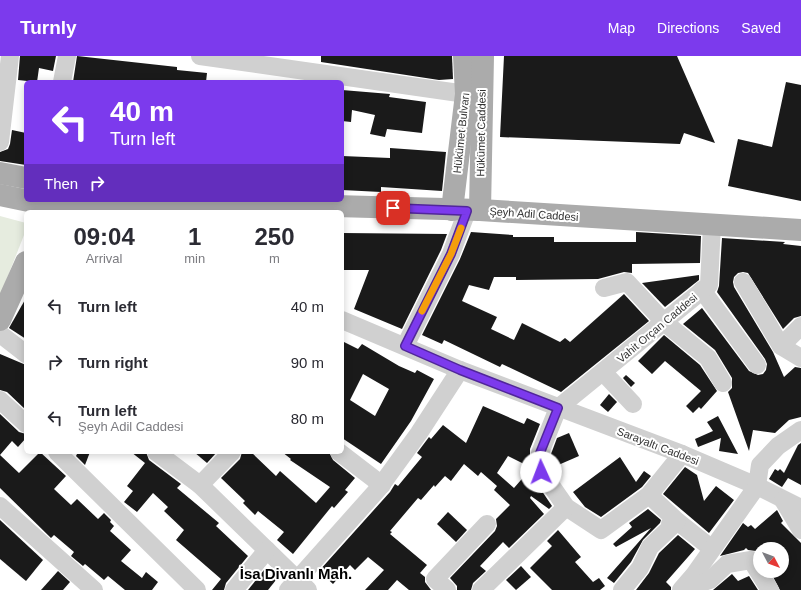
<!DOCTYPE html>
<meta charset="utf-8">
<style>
:root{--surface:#fff;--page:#f7f7f7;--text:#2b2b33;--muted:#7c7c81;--accent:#7c3aed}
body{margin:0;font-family:Helvetica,sans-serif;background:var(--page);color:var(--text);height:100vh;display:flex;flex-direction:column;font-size:15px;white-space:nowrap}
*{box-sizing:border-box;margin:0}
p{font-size:13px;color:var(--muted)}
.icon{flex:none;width:22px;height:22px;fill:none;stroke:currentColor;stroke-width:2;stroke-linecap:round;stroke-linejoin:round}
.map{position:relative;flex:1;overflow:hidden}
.sheet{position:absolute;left:24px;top:154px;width:320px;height:244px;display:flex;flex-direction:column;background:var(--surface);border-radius:6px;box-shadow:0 2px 10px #0003}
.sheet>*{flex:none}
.hud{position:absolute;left:24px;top:24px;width:320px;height:122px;border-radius:6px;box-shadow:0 2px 10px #0003;background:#7c3aed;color:#fff;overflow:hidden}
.needle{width:26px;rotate:131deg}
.tools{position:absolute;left:753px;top:486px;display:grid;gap:8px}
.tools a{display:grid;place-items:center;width:36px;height:36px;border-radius:50%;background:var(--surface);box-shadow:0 2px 10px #0003;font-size:20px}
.pin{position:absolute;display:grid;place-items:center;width:34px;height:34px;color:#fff;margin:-17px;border-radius:8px;box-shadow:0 2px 6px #0006}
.me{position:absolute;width:44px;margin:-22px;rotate:358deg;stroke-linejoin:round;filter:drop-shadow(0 0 3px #0008)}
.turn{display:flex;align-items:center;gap:14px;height:84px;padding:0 20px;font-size:18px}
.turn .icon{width:52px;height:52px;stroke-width:2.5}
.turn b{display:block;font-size:28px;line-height:34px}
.then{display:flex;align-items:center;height:38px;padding:0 20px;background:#0003;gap:8px;font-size:15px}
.eta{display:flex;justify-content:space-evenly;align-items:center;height:68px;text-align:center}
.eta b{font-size:24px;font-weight:800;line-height:28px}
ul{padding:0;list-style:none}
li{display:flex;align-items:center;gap:12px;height:56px;padding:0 20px}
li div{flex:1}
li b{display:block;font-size:15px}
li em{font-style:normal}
header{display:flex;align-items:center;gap:24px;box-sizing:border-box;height:56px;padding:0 20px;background:var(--accent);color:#fff}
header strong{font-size:19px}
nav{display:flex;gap:22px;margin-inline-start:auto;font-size:14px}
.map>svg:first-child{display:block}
.green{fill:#e6ecdf}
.building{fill:#1a1a1a;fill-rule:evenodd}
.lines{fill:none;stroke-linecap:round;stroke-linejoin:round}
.minor{stroke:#d0d0d0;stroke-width:18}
.major{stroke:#ababab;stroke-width:22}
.route-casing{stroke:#51269a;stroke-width:10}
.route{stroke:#7c3aed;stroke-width:7}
.slow{stroke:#f59e0b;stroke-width:7}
.labels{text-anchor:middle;stroke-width:4;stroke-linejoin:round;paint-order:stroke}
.street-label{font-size:11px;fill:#333;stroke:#fff}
.district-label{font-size:15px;font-weight:bold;fill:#000;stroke:#fff}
</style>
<header>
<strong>Turnly</strong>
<nav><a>Map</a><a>Directions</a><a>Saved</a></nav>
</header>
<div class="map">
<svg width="801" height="534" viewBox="0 0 801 534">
<rect width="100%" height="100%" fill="#fff"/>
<!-- green -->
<path class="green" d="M0,160L26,167V174L0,240Z"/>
<!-- building -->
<g class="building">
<path d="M20,0H56L53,15L39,12L37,26L18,24Z"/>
<path d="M77,0L177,11V14L207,17L206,26H73Z"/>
<path d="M321,0H452L453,23L439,24L321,6Z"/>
<path d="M504,0H677L715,87L684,77L680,88L500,81Z"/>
<path d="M786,26L801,29V145L728,130L738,83L772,91Z"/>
<path d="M342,34L390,38L389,41L426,46L422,77L387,73L385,81L370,78L375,59L352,54L351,66L342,65Z"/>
<path d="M12,74L26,77V109L0,105V96L8,93L10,88Z"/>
<path d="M390,92L446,96L442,135L381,131V136L342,134V100L390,102Z"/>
<path d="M471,176L513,179V181H554V186H636V176L701,180L700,207L632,208V217L624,216L598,223L516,224V221H494L489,234L469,229L462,245L497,261L491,273L514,284L522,267L560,286L565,282L570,286L624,238L649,265L561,336L502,308L500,311L444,284L442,288L422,279L460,203Z"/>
<path d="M342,177L447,178L441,194L402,273L354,253L369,214H342Z"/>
<path d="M722,182L785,186L783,188L801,190V260L794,262L783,273L748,217L743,216L738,217L734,221L733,226L734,231L773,296L784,321L795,311L801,312V361L789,364L775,377L753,374L749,395L728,336L732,332V322L715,294L683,268L702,252L749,315L758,319L763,318L766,314L767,308L765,303L717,236L719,230Z"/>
<path d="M699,219V224L665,251L642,227Z"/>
<path d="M26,242V283L9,272Z"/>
<path d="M664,279L700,309L717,335L701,353L699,351L693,357L686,350L701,335L665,305L652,318L638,305Z"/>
<path d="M342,285L358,293L362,288L399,310L415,317L417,314L434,323L411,365L381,408L342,382ZM363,318L389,333L375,360L350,344Z"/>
<path d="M0,298L26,309V354L7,336L0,334Z"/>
<path d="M626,319L635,327L631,331L623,322Z"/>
<path d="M609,338L617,346L608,356L600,349Z"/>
<path d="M483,350L524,368L527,362L540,368L530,393V411L508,400L497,417L514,432L527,417L533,422L552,450L549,453L531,440L530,442L544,458L509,492L503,486L480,510L486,515L473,527L471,534H457V530L450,522L495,475L497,470L496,463L510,449L494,434L497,430L481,416L478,420L464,408L451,425L445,420L435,431L434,429L421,444L418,442L390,475L392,476L390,478L427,509L420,517L425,521V526L431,534H409L397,524L388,534H365L384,514L368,501L355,514L350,509L333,528L319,515L390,436L395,428L398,430L422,401L417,397L429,381L431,383L443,369L466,387Z"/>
<path d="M0,358L19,376L26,378V382L18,391L12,385L0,399L19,417L40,396L66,420L54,433L71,449L77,443L98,463L104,457L111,464L110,466L114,470L110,475L131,494L121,505L142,522L146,516L158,526L152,534H125L108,520L104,524L85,508L83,510L71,500L74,496L54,479L51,482L0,432Z"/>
<path d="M718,360L738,398L719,395L721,382L698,391L695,383L713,375L707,366Z"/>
<path d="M569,377L579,400L556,410L551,398L557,382Z"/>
<path d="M801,387V429L788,422L782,431L769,423L775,413L778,415L780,413L784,417L798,389Z"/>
<path d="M78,396H90L85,409L76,400Z"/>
<path d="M131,396H146L149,404L181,428L177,432L219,467L216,470L248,500L226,527L224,534H212L221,523L176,484L184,474L164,455L168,451L153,437L137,456L124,446L133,435L127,430L145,407Z"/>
<path d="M194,396H217L207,407Z"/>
<path d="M242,396H251L276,420L280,415L316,447L330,431L290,404L291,403L282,396H329L333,404L355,422L345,434L348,436L334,452L332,450L293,498L277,484L284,476L258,455L255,459L243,447L245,445L221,422L240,403Z"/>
<path d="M620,401L636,426L644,415L651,420L642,431L601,461L585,451L573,436Z"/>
<path d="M685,411L697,419L704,445L716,430L734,444L709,477L663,438Z"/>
<path d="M648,453L661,464L660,467L643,484L631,506L614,527L607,522L651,472L616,491L613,488L632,471L629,467Z"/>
<path d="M777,454L783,465L781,467L801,487V534H780L770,515H782V493H760V499L756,495L748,494L746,492L744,494L720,500L743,467L748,471L751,469L755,473Z"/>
<path d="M448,456L467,474L456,486L437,468Z"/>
<path d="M0,464L43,504L26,525L0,503Z"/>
<path d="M558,474L581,501L575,506L593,526L599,522L605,530L600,534H552L530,512L552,490L547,485Z"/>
<path d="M678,479L695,493L666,526L671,531V534H636L649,517L659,497Z"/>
<path d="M521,510L531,521L516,534L506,524Z"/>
<path d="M264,514L276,524L268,534H248Z"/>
<path d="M58,515L70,526L63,534H41Z"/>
<path d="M732,518L738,525L749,520L758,534H713Z"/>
</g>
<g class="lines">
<!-- minor -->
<g class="minor">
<path d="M200,0L466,38"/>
<path d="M62,26L67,0"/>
<path d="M0,86L10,0"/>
<path d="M743,226L781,290L801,302"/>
<path d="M604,232L627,226L664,266L708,302L723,327"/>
<path d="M702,234L757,309"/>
<path d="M342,264L460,314L682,398L757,430L801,452"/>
<path d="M0,278L26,298"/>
<path d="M405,290L451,198L467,155"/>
<path d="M781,290L801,270"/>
<path d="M603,316L633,348"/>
<path d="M0,344L26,368"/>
<path d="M57,396L197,534"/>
<path d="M156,396L200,429L308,534"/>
<path d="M339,396L382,429"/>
<path d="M682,398L649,439L601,474L566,451L541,415L540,397L558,352L709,229L712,169"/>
<path d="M200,429L232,396"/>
<path d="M649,439L677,465L711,492"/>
<path d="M783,444L801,474"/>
<path d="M0,450L94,534"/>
<path d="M234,534L267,494"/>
<path d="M288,534L379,432L419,377L460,314"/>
<path d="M447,534L435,523L487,468"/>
<path d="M481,534L566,451"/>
<path d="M622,534L640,512L650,491L672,470L670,468L674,464L677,465"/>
<path d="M681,534L694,519L757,430L760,409L778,390L801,374"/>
<path d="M686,534L691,530L710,524L727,508L751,504L770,534"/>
</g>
<!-- major -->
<g class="major">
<path d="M0,117L26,122"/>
<path d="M0,139L67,153L141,154L195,146L480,154L801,174"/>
<path d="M452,154L466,38L464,0"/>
<path d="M480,154L483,0"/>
<path d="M0,264L26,206"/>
</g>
</g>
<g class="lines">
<defs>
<path id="route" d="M393,152L467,155L451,198L405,290L460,314L558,352L540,397L541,416"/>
</defs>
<!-- route casing -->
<use href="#route" class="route-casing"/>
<!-- route -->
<use href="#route" class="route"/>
<!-- slow -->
<path class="slow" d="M422,255L451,198L461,172"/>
</g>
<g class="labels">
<!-- street labels -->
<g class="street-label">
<text transform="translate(461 77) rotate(-84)" y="4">Hükümet Bulvarı</text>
<text transform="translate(481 77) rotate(-89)" y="4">Hükümet Caddesi</text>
<text transform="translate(534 158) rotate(4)" y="4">Şeyh Adil Caddesi</text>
<text transform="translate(657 272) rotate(-40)" y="4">Vahit Orçan Caddesi</text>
<text transform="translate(658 390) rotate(21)" y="4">Sarayaltı Caddesi</text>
</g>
<!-- district labels -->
<g class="district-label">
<text x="296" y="523">İsa Divanlı Mah.</text>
</g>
</g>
</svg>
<div class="tools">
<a><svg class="needle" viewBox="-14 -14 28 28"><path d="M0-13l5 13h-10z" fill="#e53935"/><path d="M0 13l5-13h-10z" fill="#7c7c81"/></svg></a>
</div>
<div class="pin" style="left:393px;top:152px;background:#d93025"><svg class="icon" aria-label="arrive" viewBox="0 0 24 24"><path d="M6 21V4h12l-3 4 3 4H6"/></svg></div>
<svg class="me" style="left:541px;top:416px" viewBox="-20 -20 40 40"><circle r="19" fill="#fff"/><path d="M0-13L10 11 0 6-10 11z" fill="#7c3aed"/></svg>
<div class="hud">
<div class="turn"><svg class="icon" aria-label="left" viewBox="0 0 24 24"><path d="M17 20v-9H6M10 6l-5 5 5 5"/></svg><div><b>40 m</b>Turn left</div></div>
<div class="then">Then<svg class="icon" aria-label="right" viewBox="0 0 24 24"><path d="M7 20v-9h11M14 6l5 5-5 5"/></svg></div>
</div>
<section class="sheet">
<div class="eta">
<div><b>09:04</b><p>Arrival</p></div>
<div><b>1</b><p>min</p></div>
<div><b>250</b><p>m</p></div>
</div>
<ul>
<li><svg class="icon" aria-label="left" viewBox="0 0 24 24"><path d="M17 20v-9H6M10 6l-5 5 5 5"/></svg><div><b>Turn left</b></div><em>40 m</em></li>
<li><svg class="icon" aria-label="right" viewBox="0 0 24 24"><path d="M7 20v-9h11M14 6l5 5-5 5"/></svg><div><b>Turn right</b></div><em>90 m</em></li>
<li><svg class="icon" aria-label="left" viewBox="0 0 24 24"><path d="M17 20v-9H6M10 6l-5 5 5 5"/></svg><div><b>Turn left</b><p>Şeyh Adil Caddesi</p></div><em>80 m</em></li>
</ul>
</section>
</div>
